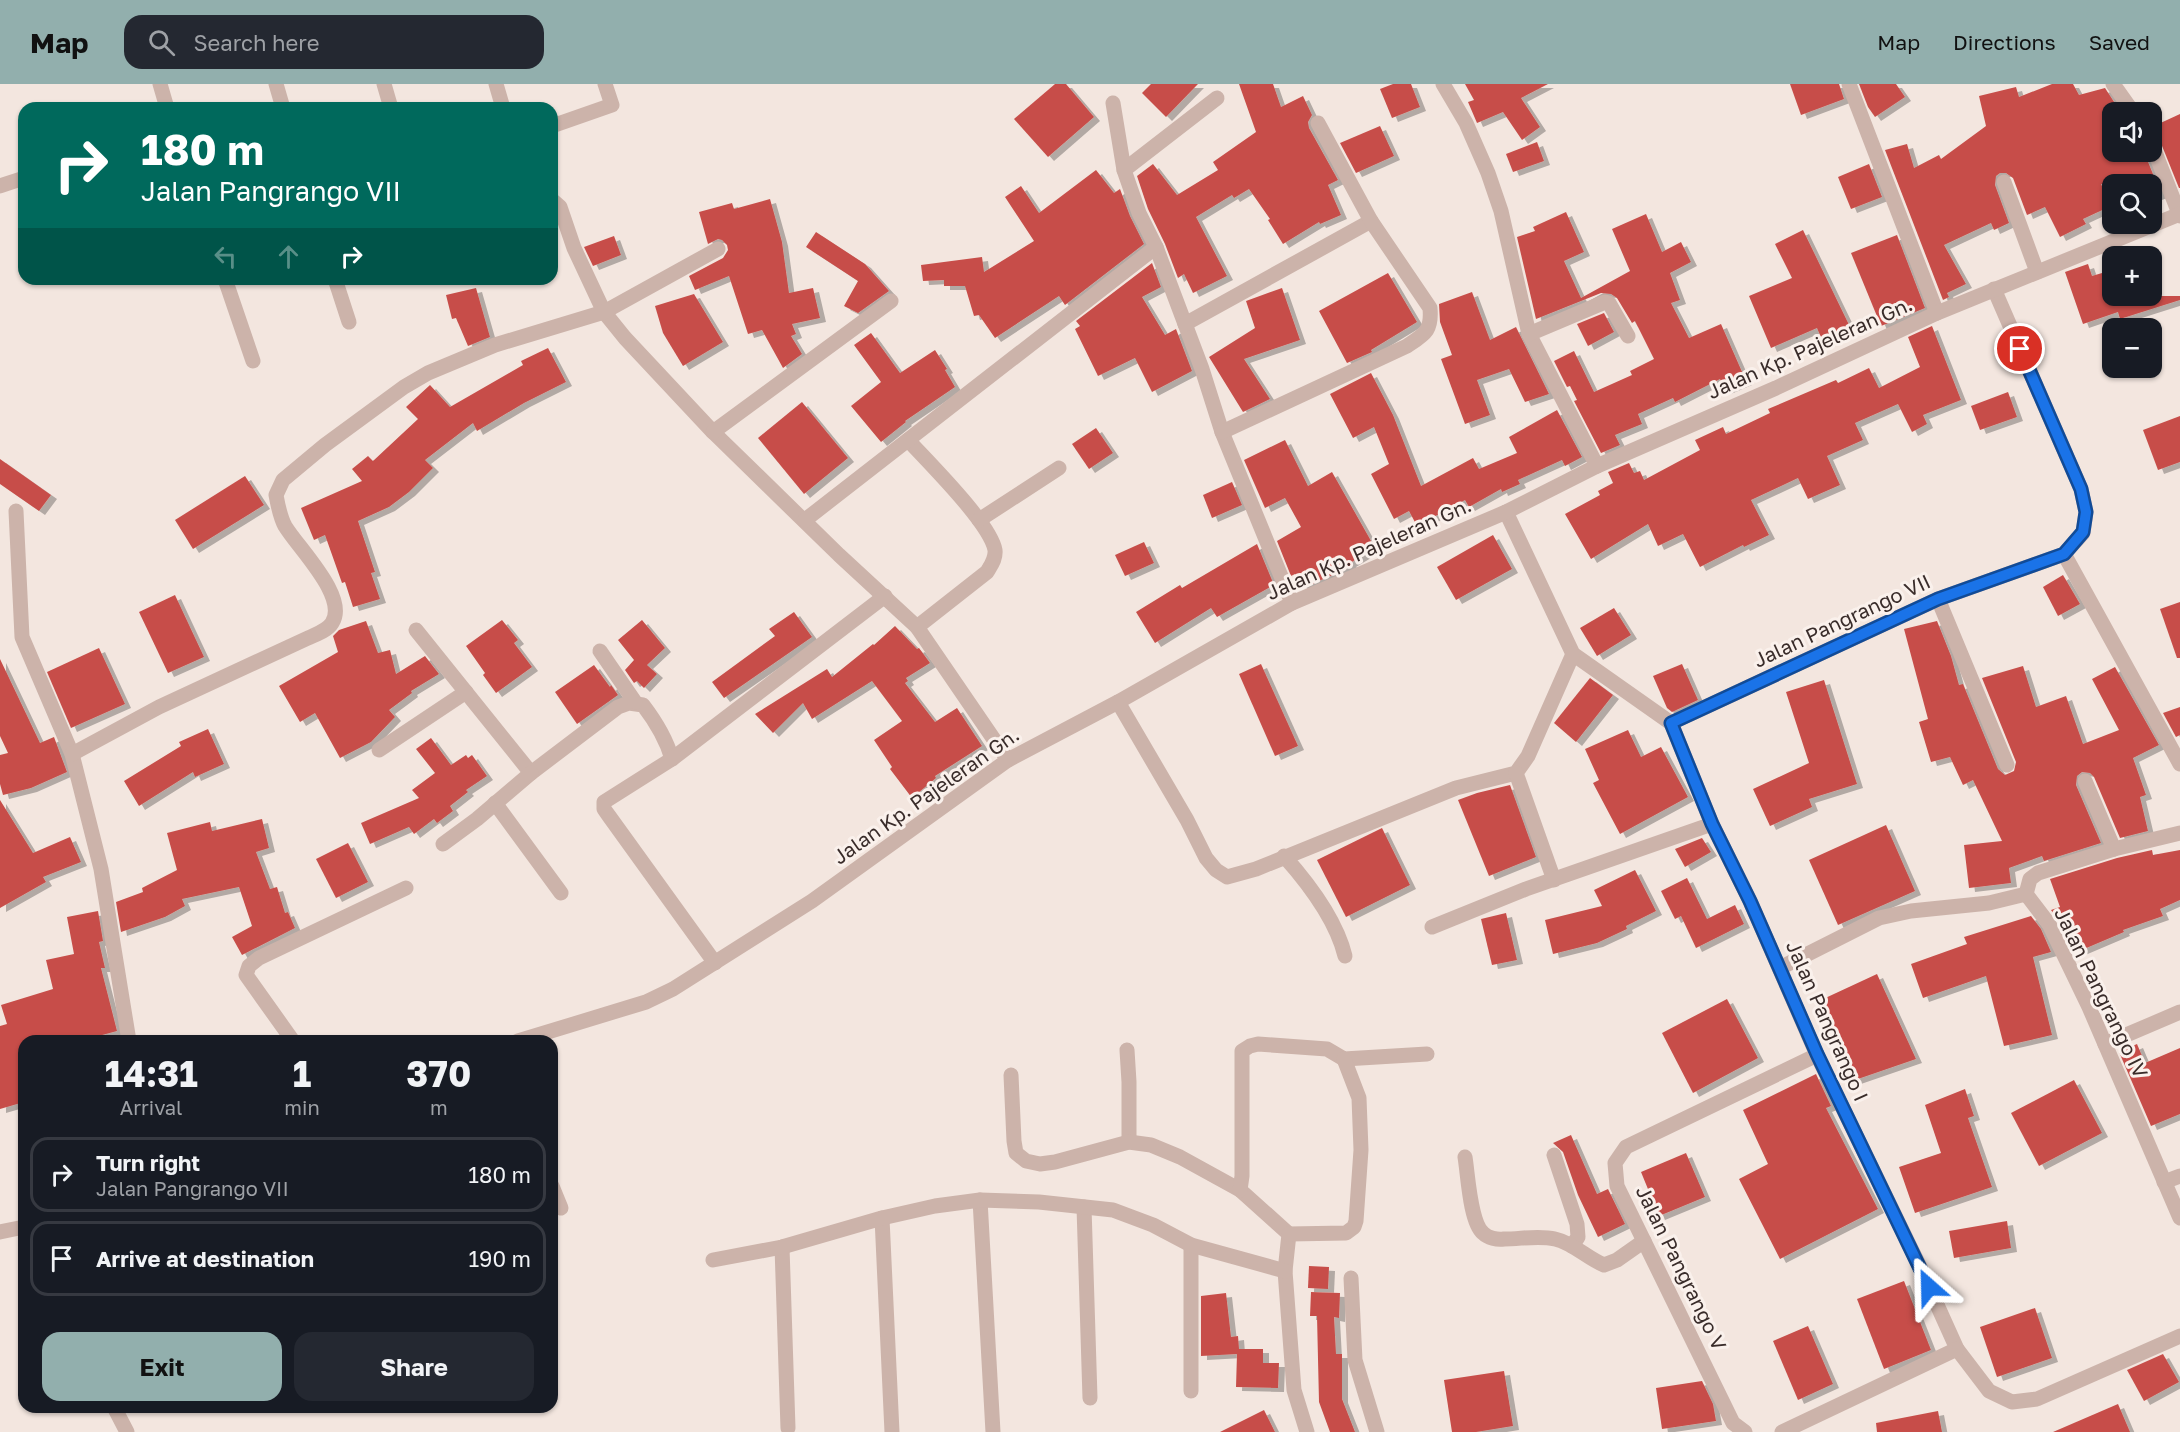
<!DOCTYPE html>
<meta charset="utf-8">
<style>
:root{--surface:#171b24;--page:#242831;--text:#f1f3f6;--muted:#9ea1a6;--line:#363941;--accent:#92afad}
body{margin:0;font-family:"Golos Text",sans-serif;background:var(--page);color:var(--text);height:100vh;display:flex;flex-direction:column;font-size:22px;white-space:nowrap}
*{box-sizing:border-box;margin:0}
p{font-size:20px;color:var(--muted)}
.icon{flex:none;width:33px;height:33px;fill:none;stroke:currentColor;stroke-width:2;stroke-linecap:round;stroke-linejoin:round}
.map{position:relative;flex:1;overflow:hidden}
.side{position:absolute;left:18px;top:951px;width:540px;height:378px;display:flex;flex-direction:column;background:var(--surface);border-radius:18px;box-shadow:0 2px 4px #0004}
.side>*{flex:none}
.guide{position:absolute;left:18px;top:18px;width:540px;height:183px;border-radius:18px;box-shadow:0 2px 4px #0004;background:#00695c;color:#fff;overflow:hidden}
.tools{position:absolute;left:2102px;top:18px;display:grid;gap:12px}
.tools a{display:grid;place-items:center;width:60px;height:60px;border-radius:12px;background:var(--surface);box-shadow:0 2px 4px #0004;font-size:30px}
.pin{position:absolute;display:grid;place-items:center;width:51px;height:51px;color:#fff;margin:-26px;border:3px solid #fff;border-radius:50%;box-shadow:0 2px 6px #0007}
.me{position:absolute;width:66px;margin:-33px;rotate:335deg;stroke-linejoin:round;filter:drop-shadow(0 0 4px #0008)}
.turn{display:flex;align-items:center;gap:21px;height:126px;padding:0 24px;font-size:27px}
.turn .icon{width:78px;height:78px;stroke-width:2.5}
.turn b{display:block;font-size:42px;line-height:51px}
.lanes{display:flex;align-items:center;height:57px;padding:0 24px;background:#0003;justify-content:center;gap:30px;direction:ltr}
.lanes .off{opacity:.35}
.eta{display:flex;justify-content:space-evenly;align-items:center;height:102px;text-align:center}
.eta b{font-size:36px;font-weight:700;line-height:42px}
.action{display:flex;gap:12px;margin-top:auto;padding:12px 24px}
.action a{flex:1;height:69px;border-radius:18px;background:var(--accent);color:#111;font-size:24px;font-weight:700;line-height:69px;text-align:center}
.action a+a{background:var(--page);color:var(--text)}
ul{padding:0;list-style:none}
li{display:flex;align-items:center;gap:18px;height:75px;margin:0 12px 9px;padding:0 12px;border:3px solid var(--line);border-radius:18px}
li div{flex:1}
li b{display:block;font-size:22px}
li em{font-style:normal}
header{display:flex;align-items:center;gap:36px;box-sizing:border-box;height:84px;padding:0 30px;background:var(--accent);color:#111}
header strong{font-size:28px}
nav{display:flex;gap:33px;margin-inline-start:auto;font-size:21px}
.search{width:420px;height:54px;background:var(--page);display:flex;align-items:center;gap:15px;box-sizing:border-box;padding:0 21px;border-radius:18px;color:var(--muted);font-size:22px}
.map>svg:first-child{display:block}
.building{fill:#c74e49;filter:url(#shadow)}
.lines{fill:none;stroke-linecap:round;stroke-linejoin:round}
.street{stroke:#ccb3aa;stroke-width:15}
.route-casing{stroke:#114b97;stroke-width:15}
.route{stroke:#1a73e8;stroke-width:10}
.labels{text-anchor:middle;stroke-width:6;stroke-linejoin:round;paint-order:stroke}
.street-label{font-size:20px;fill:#392c2a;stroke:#faf1ec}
</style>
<header>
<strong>Map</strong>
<div class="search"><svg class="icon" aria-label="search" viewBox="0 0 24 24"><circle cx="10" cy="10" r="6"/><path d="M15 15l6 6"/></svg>Search here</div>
<nav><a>Map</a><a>Directions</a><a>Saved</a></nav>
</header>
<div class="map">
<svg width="2180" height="1348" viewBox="0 0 2180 1348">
<defs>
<filter id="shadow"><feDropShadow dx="6" dy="4" stdDeviation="0" flood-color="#0004"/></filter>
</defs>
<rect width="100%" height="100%" fill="#f3e6df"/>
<!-- building -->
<g class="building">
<path d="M1055,0H1066L1094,33L1048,73L1014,35Z"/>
<path d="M1151,0H1198L1166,33L1142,9Z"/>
<path d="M1239,0H1273L1281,23L1303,12L1312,31L1308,38L1309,44L1338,96L1328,101L1341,131L1320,140L1319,138L1283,160L1268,136L1270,135L1249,105L1234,114L1232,111L1196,133L1227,192L1193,209L1184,190L1178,194L1165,160L1148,125L1137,92L1153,80L1177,111L1218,86L1213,78L1256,48Z"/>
<path d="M1393,0H1411L1420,23L1392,34L1380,5Z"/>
<path d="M1465,0H1548L1521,14L1540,43L1522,56L1503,28L1477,39L1468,18L1474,16Z"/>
<path d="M1790,0H1839L1844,15L1801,31Z"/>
<path d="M1859,0H1896L1905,13L1875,33L1868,23Z"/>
<path d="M2052,0H2073L2079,11L2105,4L2116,21L2118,28H2112V68H2144L2161,110L2151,114V100H2101L2111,122L2083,135L2086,140L2060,153L2045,123L2027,131L2013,94L2006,89H2000L1996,92L1995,101L2009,139L1994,146L1991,139L1944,161L1966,200L1947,209L1949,213L1943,216L1885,66L1907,60L1914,84L1939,71L1941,75L1986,42L1979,12L2016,3L2019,13Z"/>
<path d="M2180,30V104H2179L2154,42Z"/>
<path d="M1380,42L1394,72L1356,89L1340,59Z"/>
<path d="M1537,58L1544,77L1513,88L1506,70Z"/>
<path d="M1869,80L1882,113L1851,125L1838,93Z"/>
<path d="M1096,86L1114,109L1120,105L1130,132L1144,160L1065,221L1059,212L995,254L979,231L974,232L965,202H944V196L923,197L921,181L982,173L984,188L1034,157L1005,113L1021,102L1039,129Z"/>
<path d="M770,115L782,158L789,209L813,204L820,234L792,240L796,250L791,252L802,270L783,284L762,246L748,250L729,192L695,206L689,192L723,174L728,166L727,161L722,156L718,155L708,160L699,128L732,119L734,125Z"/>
<path d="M1566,128L1584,168L1564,177L1581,214L1630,187L1612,145L1646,130L1662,168L1681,158L1691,178L1670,189L1680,216L1671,219L1689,254L1721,240L1746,297L1725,306L1720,295L1675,318L1673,314L1638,330L1642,340L1615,351L1620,361L1601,369L1574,317L1577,316L1570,302L1567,303L1554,277L1574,267L1594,308L1632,291L1630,287L1654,275L1635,237L1632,239L1617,214L1611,210L1601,209L1536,235L1517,153L1535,147L1533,143Z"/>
<path d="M1803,146L1851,245L1823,258L1817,244L1771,264L1749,212L1792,194L1775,160Z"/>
<path d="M816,148L865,180L889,207L858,229L844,222L858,197L806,163Z"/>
<path d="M1897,151L1925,224L1881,242L1851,169Z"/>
<path d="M614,152L621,171L593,182L584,163Z"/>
<path d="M1152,179L1161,203L1142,213L1165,251L1176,245L1192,287L1152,308L1135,274L1098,292L1075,245L1080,242L1076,237Z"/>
<path d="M2088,180L2092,192L2112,186V212H2180V216L2120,235L2118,228L2083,240L2065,188Z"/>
<path d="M1388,189L1417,238L1371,266L1372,268L1347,279L1319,227Z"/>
<path d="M476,204L490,253L468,262L456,234L452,235L446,211Z"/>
<path d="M1282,204L1300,256L1244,275L1270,315L1243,328L1209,273L1255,244L1246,217Z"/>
<path d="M1472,208L1490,256L1516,243L1549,310L1525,318L1509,285L1477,296L1490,331L1465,340L1441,275L1452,271L1440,238L1439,220Z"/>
<path d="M694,210L723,258L683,282L663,249L655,222Z"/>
<path d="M1604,229L1614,248L1588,262L1577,240Z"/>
<path d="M1932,242L1961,316L1923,331L1927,340L1912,348L1898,320L1855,339L1863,356L1827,372L1840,401L1808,415L1798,394L1751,416L1769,451L1744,463L1743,461L1700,483L1683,450L1658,462L1648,440L1591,475L1565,430L1600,411L1598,407L1613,399L1608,388L1629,379L1634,389L1640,387L1644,396L1700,366L1695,356L1723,343L1726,350L1770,329L1768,325L1836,296L1838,299L1869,284L1879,304L1920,283L1908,253Z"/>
<path d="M871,249L900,289L935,266L947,285L945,286L955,303L905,337L906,338L881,358L851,322L881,298L854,261Z"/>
<path d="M548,264L566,298L524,319L477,347L473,339L425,376L433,384L409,408L389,423L358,437L375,488L371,489L380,515L353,523L345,498L342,499L325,451L314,456L301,424L362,397L352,385L368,372L373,377L418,335L406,323L430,301L450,323L523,281L521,277Z"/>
<path d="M1371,289L1393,331L1421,402L1473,374L1479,385L1517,369L1509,353L1557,326L1582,373L1565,382L1562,376L1518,396L1520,400L1502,408L1501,405L1469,423L1465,416L1417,442L1409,427L1394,435L1371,390L1389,380L1374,343L1353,354L1330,310Z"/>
<path d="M2008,308L2017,333L1980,346L1971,322Z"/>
<path d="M802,318L848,374L804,410L758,354Z"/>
<path d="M2180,332V378L2158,386L2143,346Z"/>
<path d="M1096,344L1113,369L1089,385L1072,360Z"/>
<path d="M1285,356L1308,402L1332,388L1375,464L1350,479L1352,481L1339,488L1303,504L1295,490L1291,492L1277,457L1301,443L1285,414L1265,424L1244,376Z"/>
<path d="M0,375L51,411L39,427L0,400Z"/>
<path d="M245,392L264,421L193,465L175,436Z"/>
<path d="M1232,398L1242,421L1212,434L1203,411Z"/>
<path d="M1493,451L1512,485L1456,516L1437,483Z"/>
<path d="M1144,458L1154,479L1125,492L1115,471Z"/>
<path d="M1257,460L1274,501L1217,533L1211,524L1155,559L1136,528L1180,501L1182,504Z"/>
<path d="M2063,491L2080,520L2058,532L2043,503Z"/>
<path d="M175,511L204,573L168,589L139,528Z"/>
<path d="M2180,518V574H2177L2160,525Z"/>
<path d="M1614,524L1631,551L1597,572L1580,544Z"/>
<path d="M794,528L812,553L724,614L712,598L775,552L769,545Z"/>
<path d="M502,536L518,556L514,559L532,583L496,609L483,591L485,589L466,562Z"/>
<path d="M642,536L665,564L647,581L657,590L644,604L637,597L634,599L625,586L634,576L618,556Z"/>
<path d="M366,537L378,569L390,566L396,590L425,572L439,590L411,607L412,609L389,626L395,633L371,658L340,674L315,629L300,638L279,602L338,568L333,552L339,546Z"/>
<path d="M1937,537L1951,572L1959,601L1963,600L1998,685L2005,691L2014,687L2016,678L1982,594L2023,582L2036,623L2066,612L2083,660L2119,646L2092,595L2115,583L2159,661L2133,674L2146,711L2140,713L2148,747L2120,754L2094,693L2090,689L2082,688L2077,692L2076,701L2101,759L2044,777L2042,772L2009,784L2011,799L1969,804L1964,761L2002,757L1973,696L1963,701L1950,673L1931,678L1919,638L1928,635L1904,545Z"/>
<path d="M895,542L917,565L919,564L930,579L906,594L908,597L905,599L935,638L957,624L982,662L935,692L936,694L912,714L890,685L892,683L874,656L902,637L872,597L812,635L803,619L773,649L755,630L827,585L832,593L873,560L874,561Z"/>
<path d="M99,564L125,620L71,644L47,588Z"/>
<path d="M0,575L40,659L54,653L67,688L31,704L3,711L0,700V671L8,669L0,652Z"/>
<path d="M1261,580L1298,662L1275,672L1239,590Z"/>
<path d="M1682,580L1698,616L1672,628L1667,624L1653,592Z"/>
<path d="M594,581L610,603L611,601L618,611L577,640L555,608Z"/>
<path d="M1590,594L1613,611L1576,658L1554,639Z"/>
<path d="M1824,596L1857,700L1809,715L1812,723L1770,742L1753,705L1809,679L1786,608Z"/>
<path d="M2180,623V651L2176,653L2163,629Z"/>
<path d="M208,645L224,680L195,693L193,688L139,722L124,697L181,662L179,658Z"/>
<path d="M1628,646L1641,673L1661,663L1688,713L1620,750L1593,699L1599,696L1585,665Z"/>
<path d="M431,654L451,681L466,671L468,674L472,671L487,692L466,706L468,708L450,722L453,727L437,739L434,735L414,750L409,743L370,760L361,739L419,714L412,706L435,689L416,665Z"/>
<path d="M1510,701L1536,773L1489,792L1458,716L1477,709Z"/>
<path d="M0,716L33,769L70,753L81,778L43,793L46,798L0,824Z"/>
<path d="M262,735L269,764L256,768L270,805L277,803L285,829L288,828L295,844L242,871L232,853L252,842L239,803L182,815L185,822L165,833L121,848L116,818L143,808L142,804L177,786L167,749L210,738L212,747Z"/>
<path d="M1886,741L1915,807L1838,841L1809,776Z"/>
<path d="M1382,744L1410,801L1346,833L1317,776Z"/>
<path d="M1702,754L1711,768L1685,783L1675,765Z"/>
<path d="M348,759L368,798L336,814L316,775Z"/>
<path d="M2152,766L2153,771L2180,766V816L2160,825L2163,832L2123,846L2124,848L2077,868L2074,861L2070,862L2058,836L2051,826L2060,823L2050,795L2117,774Z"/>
<path d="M1635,786L1656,827L1626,842L1627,845L1597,859L1553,870L1545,836L1602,822L1594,806Z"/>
<path d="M1687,794L1707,835L1735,821L1744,840L1696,864L1681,832L1675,835L1661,807Z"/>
<path d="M98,827L103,857L99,858L105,884H101L117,947L80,957H24V1018L0,1025V942L7,940L1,921L53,905L46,876L74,870L67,833Z"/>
<path d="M1506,829L1517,876L1492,881L1481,835Z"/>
<path d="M2031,832L2041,845L2051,868L2033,873L2052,951L2004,962L1986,892L1923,914L1911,880L1967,860L1964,853Z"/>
<path d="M1877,890L1916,975L1855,996L1838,947L1836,948L1821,916Z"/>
<path d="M1727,915L1758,974L1693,1009L1662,949Z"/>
<path d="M2137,960L2145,979L2180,964V1030L2151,1042L2119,968Z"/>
<path d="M1816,990L1831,1022L1826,1024L1878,1125L1780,1175L1739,1095L1768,1080L1743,1026Z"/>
<path d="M2074,996L2102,1049L2039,1082L2011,1029Z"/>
<path d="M1965,1005L1974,1032L1968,1034L1992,1103L1915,1129L1899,1083L1941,1069L1925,1021Z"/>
<path d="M1571,1051L1597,1110L1608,1105L1625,1140L1598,1153L1578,1111L1563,1068L1553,1059Z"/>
<path d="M1686,1069L1705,1113L1659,1132L1641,1088Z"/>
<path d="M2007,1137L2011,1164L1954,1174L1949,1147Z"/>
<path d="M1309,1182L1329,1183L1328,1205L1308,1204Z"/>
<path d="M1904,1197L1931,1266L1884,1285L1857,1215Z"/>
<path d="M1311,1208L1340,1209L1339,1234L1334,1233L1336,1270H1342V1315L1355,1348H1330L1319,1318L1317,1232H1310Z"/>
<path d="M1226,1209L1231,1253L1238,1252L1239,1265H1263V1279H1279L1278,1304L1236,1303L1237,1270L1201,1272V1212Z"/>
<path d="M2035,1224L2052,1274L1997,1293L1980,1243Z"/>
<path d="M1808,1242L1833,1300L1798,1316L1773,1257Z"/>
<path d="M2163,1270L2179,1298L2144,1317L2127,1286Z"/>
<path d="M1504,1287L1513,1342L1476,1348H1452L1444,1296Z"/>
<path d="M1702,1297L1713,1320L1716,1337L1662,1345L1656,1304Z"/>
<path d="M2118,1320L2130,1348H2053Z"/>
<path d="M1264,1326L1275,1348H1220Z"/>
<path d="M1938,1327L1942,1348H1877L1876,1339Z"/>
</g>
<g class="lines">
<!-- street -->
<g class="street">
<path d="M160,0L167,24"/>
<path d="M276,0L283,24"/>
<path d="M384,0L391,24"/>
<path d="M496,0L503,24"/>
<path d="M1443,0L1466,39L1488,89L1501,127L1529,250L1597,382"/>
<path d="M1849,0L1937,229"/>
<path d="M2113,0L2133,28"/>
<path d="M552,42L612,21L605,0"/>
<path d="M2151,58L2180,132"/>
<path d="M1124,86L1217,14"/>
<path d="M2004,98L2037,188"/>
<path d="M0,102L24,94"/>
<path d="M552,116L560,123L574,164L604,228L625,254L713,348L839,471L917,543L1008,676"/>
<path d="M1156,163L1202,285L1222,348L1292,519"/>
<path d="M225,195L253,277"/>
<path d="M335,195L349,238"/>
<path d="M1185,240L1371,137"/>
<path d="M1529,250L1605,218L1609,219L1628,252"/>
<path d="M713,348L891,217"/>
<path d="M1222,348L1407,262C1425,250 1432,247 1430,224L1371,137L1318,39"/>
<path d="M908,356C929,379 990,439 995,466C996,475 991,481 987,488L917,543"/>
<path d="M16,427L22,553L72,670L101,785L129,957"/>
<path d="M1506,428L1573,570L1671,639L1712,740L1750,817L1817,971L1920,1183L1957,1265L1989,1307L2012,1318L2037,1315L2180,1252"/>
<path d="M805,436L1156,163L1139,129L1124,86L1113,19"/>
<path d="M979,436L1059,384"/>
<path d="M2064,470L2180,680"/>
<path d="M1938,515L2007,681"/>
<path d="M416,546L531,689L618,623L629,619L643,621C656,638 666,654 672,675"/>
<path d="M600,567L635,618"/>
<path d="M1118,618L1187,736L1206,774L1216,786L1227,793L1256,785L1456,704L1516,689L1528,672L1573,570"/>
<path d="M1671,639L1938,515L2064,470L2083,449L2086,428L2081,405L1994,205"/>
<path d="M379,666L466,608"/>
<path d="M72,670L159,623L308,554C316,550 327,547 332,539C349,513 298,464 285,442C280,433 278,422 276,411L283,396L325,361L404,303L428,289L495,261L604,228L718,165"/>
<path d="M1516,689L1554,796"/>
<path d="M2085,697L2114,765"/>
<path d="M495,719L561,809"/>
<path d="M443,760L477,735L531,689"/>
<path d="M1284,772C1309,800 1336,835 1345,872"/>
<path d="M2026,810L2049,840L2089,923L2180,1134"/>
<path d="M2026,810L2030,795L2038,789L2114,765L2180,749"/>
<path d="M1432,843L1526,805L1712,740"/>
<path d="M715,879L609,732L604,725V718L672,675L885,512"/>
<path d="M1780,884L1879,834L1911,827L1989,819L2026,810"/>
<path d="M293,957L246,891L249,882L259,874L406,804"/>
<path d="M518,957L646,918L673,905L812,817L1008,676L1118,618L1292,519L1506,428L1597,382L1776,304L1937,229L2180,130"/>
<path d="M2105,960L2180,928"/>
<path d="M1127,966L1129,998V1058"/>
<path d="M1011,991L1014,1057L1016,1069L1026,1077L1040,1080L1055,1078L1129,1058L1151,1061L1180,1073L1240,1106L1289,1150L1285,1187L1294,1306L1307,1348"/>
<path d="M1554,1071L1577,1140L1578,1153L1572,1162"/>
<path d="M1465,1073C1468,1091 1470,1138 1483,1149C1488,1154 1497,1156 1504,1155C1521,1155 1539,1151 1555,1155C1573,1159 1587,1174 1604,1181L1617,1176L1644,1157"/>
<path d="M2164,1098L2180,1092"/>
<path d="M552,1102L561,1124"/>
<path d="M1240,1106L1242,1092V967L1250,962L1258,960L1327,965L1344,975L1427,970"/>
<path d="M980,1116L993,1348"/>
<path d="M1084,1123L1090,1314"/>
<path d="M882,1134L892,1348"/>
<path d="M0,1148L24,1143"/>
<path d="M1289,1150L1346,1149L1354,1143L1356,1137L1361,1066L1359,1014L1344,975"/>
<path d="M1191,1161V1307"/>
<path d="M782,1163L788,1344"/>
<path d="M713,1176L782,1163L882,1134L935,1122L980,1116L1039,1118L1113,1126L1153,1141L1191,1161L1285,1187"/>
<path d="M1351,1194L1355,1276L1377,1348"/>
<path d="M114,1323L127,1348"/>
<path d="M1745,1348L1733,1339L1617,1102L1615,1079L1626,1063L1817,971"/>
<path d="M1782,1348L1957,1265"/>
</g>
</g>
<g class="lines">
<defs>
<path id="route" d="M1929,1203L1817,970L1750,817L1712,740L1671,639L1938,515L2064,470L2083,448L2086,428L2081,405L2020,265"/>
</defs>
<!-- route casing -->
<use href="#route" class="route-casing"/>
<!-- route -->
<use href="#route" class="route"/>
</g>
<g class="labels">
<!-- street labels -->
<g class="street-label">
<text transform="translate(1810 264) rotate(-24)" y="7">Jalan Kp. Pajeleran Gn.</text>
<text transform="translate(1369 465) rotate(-24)" y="7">Jalan Kp. Pajeleran Gn.</text>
<text transform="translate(1842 537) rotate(-25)" y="7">Jalan Pangrango VII</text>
<text transform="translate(926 712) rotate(-35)" y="7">Jalan Kp. Pajeleran Gn.</text>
<text transform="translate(2101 909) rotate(64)" y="7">Jalan Pangrango IV</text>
<text transform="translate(1827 937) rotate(66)" y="7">Jalan Pangrango I</text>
<text transform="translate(1681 1184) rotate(64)" y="7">Jalan Pangrango V</text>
</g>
</g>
</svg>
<div class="tools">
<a><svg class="icon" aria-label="sound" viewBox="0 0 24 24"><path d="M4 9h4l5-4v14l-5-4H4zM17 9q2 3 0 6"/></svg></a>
<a><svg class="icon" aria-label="search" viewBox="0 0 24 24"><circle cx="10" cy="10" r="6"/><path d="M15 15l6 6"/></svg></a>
<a>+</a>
<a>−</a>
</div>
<div class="pin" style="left:2020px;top:265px;background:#d93025"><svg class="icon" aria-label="arrive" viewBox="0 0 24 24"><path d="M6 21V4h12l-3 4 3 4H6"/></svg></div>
<svg class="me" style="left:1929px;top:1203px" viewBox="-20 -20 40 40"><path d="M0-17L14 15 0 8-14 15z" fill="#1a73e8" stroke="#fff" stroke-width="4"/></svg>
<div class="guide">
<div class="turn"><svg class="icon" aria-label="right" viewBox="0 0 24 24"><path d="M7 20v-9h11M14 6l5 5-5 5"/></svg><div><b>180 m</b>Jalan Pangrango VII</div></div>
<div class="lanes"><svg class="icon off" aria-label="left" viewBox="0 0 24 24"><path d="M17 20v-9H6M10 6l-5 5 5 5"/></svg><svg class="icon off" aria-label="ahead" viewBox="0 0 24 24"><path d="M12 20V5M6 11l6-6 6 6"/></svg><svg class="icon" aria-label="right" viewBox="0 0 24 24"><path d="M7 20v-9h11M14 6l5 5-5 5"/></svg></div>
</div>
<section class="side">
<div class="eta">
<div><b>14:31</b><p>Arrival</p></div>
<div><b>1</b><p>min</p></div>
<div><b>370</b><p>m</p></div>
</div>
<ul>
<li><svg class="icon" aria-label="right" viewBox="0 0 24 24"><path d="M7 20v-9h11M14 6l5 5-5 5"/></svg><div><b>Turn right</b><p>Jalan Pangrango VII</p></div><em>180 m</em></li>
<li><svg class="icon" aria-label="arrive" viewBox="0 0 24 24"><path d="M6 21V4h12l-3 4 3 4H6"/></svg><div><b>Arrive at destination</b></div><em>190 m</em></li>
</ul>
<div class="action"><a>Exit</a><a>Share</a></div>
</section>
</div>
